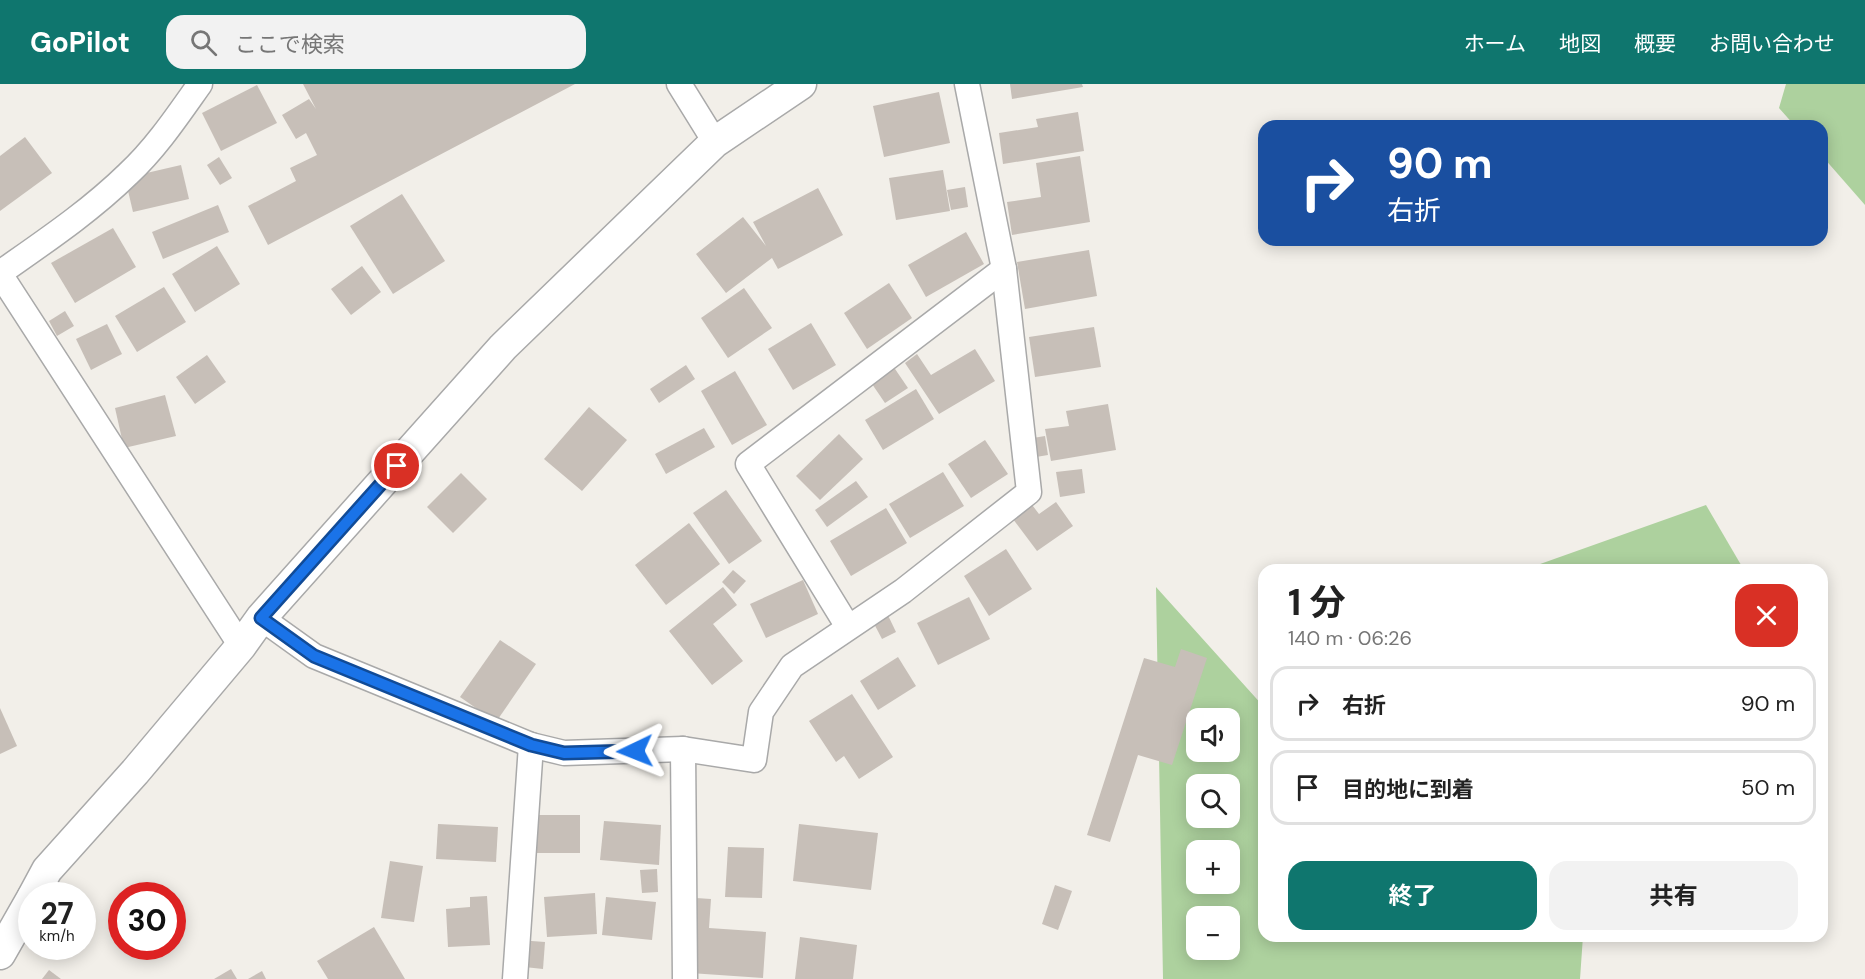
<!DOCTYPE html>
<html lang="ja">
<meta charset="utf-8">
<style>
:root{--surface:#fff;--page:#f2f2f2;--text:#222;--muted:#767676;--line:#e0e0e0;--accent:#0f766e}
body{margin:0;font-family:"DM Sans","Noto Sans JP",sans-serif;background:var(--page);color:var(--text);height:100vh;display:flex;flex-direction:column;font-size:22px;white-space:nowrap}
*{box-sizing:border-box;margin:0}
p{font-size:20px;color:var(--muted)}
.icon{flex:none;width:33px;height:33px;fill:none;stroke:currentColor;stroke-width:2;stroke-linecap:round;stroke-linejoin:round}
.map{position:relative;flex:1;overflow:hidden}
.panel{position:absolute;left:1258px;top:480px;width:570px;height:378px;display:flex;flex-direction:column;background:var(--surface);border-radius:18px;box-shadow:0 3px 15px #0003}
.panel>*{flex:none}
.top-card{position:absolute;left:1258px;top:36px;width:570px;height:126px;border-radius:18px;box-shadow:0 3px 15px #0003;background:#1a4fa0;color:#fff;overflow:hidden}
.fabs{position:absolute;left:1186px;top:624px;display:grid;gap:12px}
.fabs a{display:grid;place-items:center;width:54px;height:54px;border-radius:12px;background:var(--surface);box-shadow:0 3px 15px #0003;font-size:30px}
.speed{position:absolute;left:18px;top:798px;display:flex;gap:12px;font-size:30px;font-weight:700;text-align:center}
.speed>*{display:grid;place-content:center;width:78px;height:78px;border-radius:50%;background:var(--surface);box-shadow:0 3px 15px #0003;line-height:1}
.speed small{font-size:15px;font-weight:400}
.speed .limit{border:9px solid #d22;background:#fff;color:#111}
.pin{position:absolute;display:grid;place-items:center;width:51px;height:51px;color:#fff;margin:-26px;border:3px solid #fff;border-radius:50%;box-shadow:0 2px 6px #0007}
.me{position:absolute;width:66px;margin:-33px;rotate:268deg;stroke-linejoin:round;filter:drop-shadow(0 0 4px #0008)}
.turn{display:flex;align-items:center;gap:21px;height:126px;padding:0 30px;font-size:27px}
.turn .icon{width:78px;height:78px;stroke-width:2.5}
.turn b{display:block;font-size:42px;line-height:51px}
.round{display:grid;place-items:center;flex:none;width:63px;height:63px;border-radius:18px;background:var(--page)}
.summary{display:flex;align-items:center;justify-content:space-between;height:102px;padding:0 30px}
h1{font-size:36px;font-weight:700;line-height:45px}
.button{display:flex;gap:12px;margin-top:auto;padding:12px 30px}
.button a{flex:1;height:69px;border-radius:18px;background:var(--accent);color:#fff;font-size:24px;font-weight:700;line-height:69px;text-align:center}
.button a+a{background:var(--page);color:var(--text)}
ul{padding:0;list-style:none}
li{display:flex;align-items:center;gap:18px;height:75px;margin:0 12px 9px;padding:0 18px;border:3px solid var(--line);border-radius:18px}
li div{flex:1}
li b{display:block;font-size:22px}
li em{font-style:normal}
header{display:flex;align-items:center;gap:36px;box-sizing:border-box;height:84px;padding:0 30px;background:var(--accent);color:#fff}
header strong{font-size:28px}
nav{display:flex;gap:33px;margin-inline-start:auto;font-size:21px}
.search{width:420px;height:54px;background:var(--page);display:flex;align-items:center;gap:15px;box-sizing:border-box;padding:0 21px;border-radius:18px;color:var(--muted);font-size:22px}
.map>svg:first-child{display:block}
.forest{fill:#add19e;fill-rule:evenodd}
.building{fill:#c7bfb8}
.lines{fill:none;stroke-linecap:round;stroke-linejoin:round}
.minor-casing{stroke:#a9a9a9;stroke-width:27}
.tertiary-casing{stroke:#a9a9a9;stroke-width:33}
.minor{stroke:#fff;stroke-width:24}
.tertiary{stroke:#fff;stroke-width:30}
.route-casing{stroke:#114b97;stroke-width:15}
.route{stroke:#1a73e8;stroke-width:10}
</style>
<header>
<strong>GoPilot</strong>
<div class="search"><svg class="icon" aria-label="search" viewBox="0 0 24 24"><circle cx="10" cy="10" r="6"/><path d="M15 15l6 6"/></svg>ここで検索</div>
<nav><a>ホーム</a><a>地図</a><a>概要</a><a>お問い合わせ</a></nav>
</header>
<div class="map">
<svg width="1865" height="895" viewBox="0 0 1865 895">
<rect width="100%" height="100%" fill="#f2efe9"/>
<!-- forest -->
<g class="forest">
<path d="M1786,0H1865V121L1823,73L1822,42H1795L1779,24Z"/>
<path d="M1706,421L1744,486H1523Z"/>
<path d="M1156,503L1264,623V852H1583L1580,895H1163ZM1197,634H1230V668H1197ZM1197,700H1230V734H1197ZM1197,766H1230V800H1197ZM1197,832H1230V866H1197Z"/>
</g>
<!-- building -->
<g class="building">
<path d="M303,0H575L268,161L248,122L296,97L290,84L317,71L306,49L296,55L282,31L309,15L316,25Z"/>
<path d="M1010,0H1082L1083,3L1012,15Z"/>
<path d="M257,1L277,39L221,67L202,29Z"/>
<path d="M939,8L950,59L884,73L873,22Z"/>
<path d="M1078,28L1084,67L1003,80L999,49L1038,43L1036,35Z"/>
<path d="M25,53L52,89L0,127V72Z"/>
<path d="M1080,72L1090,138L1012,151L1007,118L1041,113L1036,79Z"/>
<path d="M219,73L232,94L220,101L207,81Z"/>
<path d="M181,81L189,115L133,128L125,94Z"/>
<path d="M943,86L950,127L896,136L889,94Z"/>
<path d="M965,103L968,123L951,126L947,106Z"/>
<path d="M818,104L843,151L778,185L772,174L726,209L696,170L743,133L766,162L753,138Z"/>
<path d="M402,110L445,177L393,210L350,142Z"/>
<path d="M218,121L229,148L163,175L152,148Z"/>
<path d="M113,144L136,183L75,219L51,179Z"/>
<path d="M966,148L984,180L926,213L908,181Z"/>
<path d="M217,162L240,200L195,228L172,190Z"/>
<path d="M1089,166L1097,212L1025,225L1017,178Z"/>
<path d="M362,182L381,208L351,231L331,205Z"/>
<path d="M889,199L912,234L867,265L844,229Z"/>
<path d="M164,203L186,238L137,268L115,232Z"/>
<path d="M744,204L772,244L728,274L701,234Z"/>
<path d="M65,227L74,242L57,252L49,237Z"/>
<path d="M811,239L836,281L793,306L768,265Z"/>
<path d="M107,240L122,270L91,286L76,255Z"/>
<path d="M1094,243L1101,283L1035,293L1029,253Z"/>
<path d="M975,265L995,297L939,330L905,279L917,270L931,291Z"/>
<path d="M207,271L226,298L195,320L176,293Z"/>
<path d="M686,281L695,295L659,319L650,305Z"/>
<path d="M893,282L908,304L885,319L870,297Z"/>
<path d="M735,287L767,341L732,361L701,307Z"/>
<path d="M916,305L934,335L883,366L865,336Z"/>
<path d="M165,311L176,352L124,364L115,324Z"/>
<path d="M1108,320L1116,366L1051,377L1045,345L1069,342L1066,327Z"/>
<path d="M589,323L627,356L582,407L544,375Z"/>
<path d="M704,344L715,363L666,390L655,370Z"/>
<path d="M839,350L863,375L820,416L796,392Z"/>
<path d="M1045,352L1048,371L1036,373L1033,354Z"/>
<path d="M985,356L1008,390L971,414L948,380Z"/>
<path d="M1082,385L1085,409L1060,413L1056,388Z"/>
<path d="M943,388L964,422L910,454L889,420Z"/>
<path d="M461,389L487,415L453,449L427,423Z"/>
<path d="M856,397L868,413L827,443L815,426Z"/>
<path d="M726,406L762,457L729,480L693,429Z"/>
<path d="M1026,413L1039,430L1056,418L1073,442L1037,467L1007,427Z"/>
<path d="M886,424L907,459L851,492L830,457Z"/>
<path d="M689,439L720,480L666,521L635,481Z"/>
<path d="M1006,465L1032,505L989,532L964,492Z"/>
<path d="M733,486L746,497L734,510L722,498Z"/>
<path d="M803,496L818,530L766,554L750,520Z"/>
<path d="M723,503L737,521L713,540L743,577L712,601L669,547Z"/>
<path d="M969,513L990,555L938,581L917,539Z"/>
<path d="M884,523L896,548L882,555L869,530Z"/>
<path d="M500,556L536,580L496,638L460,613Z"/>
<path d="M1181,565L1207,574L1172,681L1138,671L1110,758L1087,751L1144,574L1175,583Z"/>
<path d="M898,573L916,602L878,626L860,597Z"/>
<path d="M852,610L893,673L859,695L844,672L836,678L809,637Z"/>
<path d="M0,624L17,662L0,670Z"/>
<rect x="535" y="731" width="45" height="38"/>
<path d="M604,737L661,741L659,781L600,776Z"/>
<path d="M438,740L498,743L496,778L436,775Z"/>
<path d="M799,740L878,749L871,806L793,797Z"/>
<path d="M728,763L764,764L762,814L725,813Z"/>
<path d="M390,777L423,782L414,838L381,834Z"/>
<path d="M657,785L658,808L642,809L640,786Z"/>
<path d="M1055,801L1072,807L1058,846L1042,840Z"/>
<path d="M595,809L597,850L547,853L544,813Z"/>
<path d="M487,812L490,861L448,863L446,825L470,823V813Z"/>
<path d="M606,813L656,818L652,856L602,851Z"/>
<path d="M696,814L711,815L709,844L766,848L763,894L690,889Z"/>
<path d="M374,843L405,895H328L317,877Z"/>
<path d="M800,853L857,861L853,895H795Z"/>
<path d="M518,856L545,858L543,885L515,882Z"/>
<path d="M231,885L237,895H214Z"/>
<path d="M49,886L61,895H42Z"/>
<path d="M262,887L266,895H248Z"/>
</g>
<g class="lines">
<defs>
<g id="minor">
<path d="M679,0L715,58"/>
<path d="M0,189C44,158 89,128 128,90C156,64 178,31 200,0"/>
<path d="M0,190L241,562"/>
<path d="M261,534L314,572L531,661L564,669L683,665L754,676L761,628L792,582L903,507L1029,408L1004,185L967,0"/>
<path d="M848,543L748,380L1004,185"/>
<path d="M683,665L685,895"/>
<path d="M515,895L531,661"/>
</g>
<g id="tertiary">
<path d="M33,812L47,786L135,688L241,562L261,534L503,263L715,58L801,0"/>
<path d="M0,870L32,814"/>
</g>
</defs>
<!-- minor casing -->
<use href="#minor" class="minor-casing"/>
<!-- tertiary casing -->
<use href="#tertiary" class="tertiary-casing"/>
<!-- minor -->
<use href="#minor" class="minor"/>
<!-- tertiary -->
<use href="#tertiary" class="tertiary"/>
</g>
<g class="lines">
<defs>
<path id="route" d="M397,382L261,534L314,572L531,661L564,669L635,667"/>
</defs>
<!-- route casing -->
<use href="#route" class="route-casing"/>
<!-- route -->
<use href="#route" class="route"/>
</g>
</svg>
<div class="fabs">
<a><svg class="icon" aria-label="sound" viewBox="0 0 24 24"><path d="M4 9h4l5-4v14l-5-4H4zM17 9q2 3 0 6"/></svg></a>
<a><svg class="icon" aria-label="search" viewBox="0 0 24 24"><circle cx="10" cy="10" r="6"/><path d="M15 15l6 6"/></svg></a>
<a>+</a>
<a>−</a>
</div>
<div class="speed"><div>27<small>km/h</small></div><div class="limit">30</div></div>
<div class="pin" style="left:397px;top:382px;background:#d93025"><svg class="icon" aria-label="arrive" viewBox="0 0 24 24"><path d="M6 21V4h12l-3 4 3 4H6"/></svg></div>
<svg class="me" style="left:635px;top:667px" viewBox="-20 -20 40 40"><path d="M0-17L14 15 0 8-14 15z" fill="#1a73e8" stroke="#fff" stroke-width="4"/></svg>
<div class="top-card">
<div class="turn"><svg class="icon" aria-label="right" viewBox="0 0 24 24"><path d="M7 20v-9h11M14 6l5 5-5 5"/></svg><div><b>90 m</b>右折</div></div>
</div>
<section class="panel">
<div class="summary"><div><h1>1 分</h1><p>140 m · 06:26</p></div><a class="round" style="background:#d93025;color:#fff"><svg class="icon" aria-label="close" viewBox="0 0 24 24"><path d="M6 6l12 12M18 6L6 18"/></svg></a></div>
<ul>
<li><svg class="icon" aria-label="right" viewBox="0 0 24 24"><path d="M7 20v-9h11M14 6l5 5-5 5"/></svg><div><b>右折</b></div><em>90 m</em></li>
<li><svg class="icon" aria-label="arrive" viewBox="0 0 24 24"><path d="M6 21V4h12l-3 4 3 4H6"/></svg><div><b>目的地に到着</b></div><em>50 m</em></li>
</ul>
<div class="button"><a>終了</a><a>共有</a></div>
</section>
</div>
